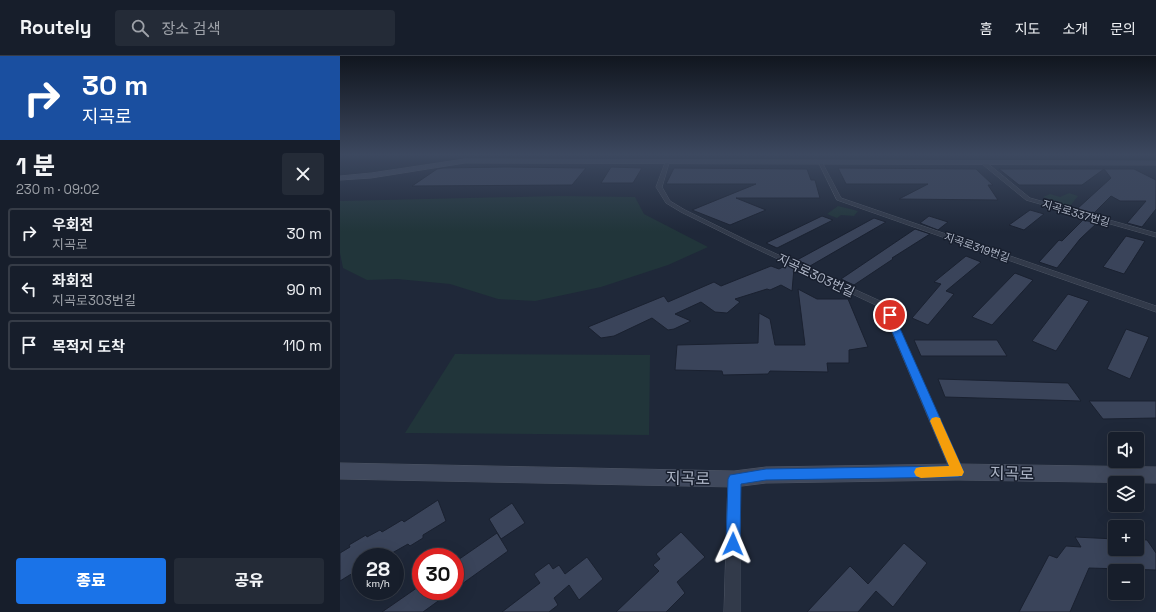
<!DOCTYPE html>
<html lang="ko">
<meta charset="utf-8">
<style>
:root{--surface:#171e2b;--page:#242b37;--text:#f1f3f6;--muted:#9ea2a9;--line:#363c47;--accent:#1a73e8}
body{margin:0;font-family:"Space Grotesk","Noto Sans KR",sans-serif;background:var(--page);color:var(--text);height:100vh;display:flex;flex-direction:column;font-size:15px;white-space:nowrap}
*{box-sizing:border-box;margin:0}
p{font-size:13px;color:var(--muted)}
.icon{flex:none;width:22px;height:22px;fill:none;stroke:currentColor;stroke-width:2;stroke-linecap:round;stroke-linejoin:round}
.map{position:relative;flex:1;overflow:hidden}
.panel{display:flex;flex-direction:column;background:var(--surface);width:340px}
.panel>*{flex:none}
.hud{background:#1a4fa0;color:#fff;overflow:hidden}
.tools{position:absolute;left:768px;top:376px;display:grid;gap:8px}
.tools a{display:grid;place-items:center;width:36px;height:36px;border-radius:4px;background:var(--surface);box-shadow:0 4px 16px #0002,0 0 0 1px var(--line);font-size:20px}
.speed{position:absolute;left:12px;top:492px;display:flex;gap:8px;font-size:20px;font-weight:700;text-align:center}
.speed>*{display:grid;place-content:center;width:52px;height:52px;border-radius:50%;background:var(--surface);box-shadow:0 4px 16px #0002,0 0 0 1px var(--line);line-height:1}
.speed small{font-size:10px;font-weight:400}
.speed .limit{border:6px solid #d22;background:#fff;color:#111}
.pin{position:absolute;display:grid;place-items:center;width:34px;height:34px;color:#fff;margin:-17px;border:2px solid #fff;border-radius:50%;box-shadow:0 1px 4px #0007}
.me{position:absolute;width:44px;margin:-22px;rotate:1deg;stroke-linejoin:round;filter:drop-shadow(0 0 3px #0008)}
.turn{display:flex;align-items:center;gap:14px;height:84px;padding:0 16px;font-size:18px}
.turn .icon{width:52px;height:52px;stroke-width:2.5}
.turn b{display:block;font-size:28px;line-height:34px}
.round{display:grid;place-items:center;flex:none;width:42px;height:42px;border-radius:4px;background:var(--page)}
.summary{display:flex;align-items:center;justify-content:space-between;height:68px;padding:0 16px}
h1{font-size:24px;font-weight:800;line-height:30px}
.button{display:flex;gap:8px;margin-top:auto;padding:8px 16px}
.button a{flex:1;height:46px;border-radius:4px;background:var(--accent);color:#fff;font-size:16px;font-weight:800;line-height:46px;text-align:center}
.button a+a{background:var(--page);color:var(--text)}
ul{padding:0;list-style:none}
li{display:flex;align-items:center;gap:12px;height:50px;margin:0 8px 6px;padding:0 8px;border:2px solid var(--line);border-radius:4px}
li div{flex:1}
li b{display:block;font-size:15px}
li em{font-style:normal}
header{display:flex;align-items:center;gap:24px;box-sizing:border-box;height:56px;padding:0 20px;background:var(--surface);border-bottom:1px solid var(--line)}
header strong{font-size:19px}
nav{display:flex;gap:22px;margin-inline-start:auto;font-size:14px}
.search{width:280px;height:36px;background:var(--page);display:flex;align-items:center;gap:10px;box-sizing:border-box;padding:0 14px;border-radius:4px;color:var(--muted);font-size:15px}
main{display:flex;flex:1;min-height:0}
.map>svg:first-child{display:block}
.green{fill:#21353a}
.building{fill:#3a445a;stroke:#1a2130}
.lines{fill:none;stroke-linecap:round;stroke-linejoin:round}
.minor-casing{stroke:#4d5564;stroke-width:1}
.secondary-casing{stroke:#4d5564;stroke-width:1}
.minor{fill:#323a4a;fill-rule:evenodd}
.secondary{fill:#40495d;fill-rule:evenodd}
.route{fill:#1a73e8;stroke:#114b97}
.slow{fill:#f59e0b}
.labels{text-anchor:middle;stroke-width:3;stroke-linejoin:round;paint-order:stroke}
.far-street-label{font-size:11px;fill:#adb5c6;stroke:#181f2e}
.street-label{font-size:13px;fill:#adb5c6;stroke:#181f2e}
.near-street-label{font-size:16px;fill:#adb5c6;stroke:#181f2e}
</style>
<header>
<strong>Routely</strong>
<div class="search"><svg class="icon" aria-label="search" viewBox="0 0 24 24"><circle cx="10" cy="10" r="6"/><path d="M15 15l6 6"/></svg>장소 검색</div>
<nav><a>홈</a><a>지도</a><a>소개</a><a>문의</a></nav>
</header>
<main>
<section class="panel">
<div class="hud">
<div class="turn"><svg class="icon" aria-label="right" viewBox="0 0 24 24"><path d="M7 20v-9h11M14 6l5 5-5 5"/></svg><div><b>30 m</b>지곡로</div></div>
</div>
<div class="summary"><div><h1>1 분</h1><p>230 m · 09:02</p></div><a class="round"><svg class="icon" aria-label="close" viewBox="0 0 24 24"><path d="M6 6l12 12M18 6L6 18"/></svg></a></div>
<ul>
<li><svg class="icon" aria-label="right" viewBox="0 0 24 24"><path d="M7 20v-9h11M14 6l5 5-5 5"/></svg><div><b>우회전</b><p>지곡로</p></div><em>30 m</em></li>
<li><svg class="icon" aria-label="left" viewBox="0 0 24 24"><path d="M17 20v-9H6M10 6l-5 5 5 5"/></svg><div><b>좌회전</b><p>지곡로303번길</p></div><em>90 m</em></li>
<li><svg class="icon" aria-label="arrive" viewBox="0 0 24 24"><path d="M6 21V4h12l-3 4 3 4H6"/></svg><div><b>목적지 도착</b></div><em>110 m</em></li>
</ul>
<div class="button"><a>종료</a><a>공유</a></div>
</section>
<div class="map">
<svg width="816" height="556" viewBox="0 0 816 556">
<rect width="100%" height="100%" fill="#1f2839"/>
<!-- green -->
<g class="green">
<path d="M729,137L738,140L730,150L717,147L719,146L703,141L710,138L720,141Z"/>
<path d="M219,140L295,141L304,158L368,191L328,209L261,231L195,245L158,243L110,228L57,223L27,224L3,212L0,197V145Z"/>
<path d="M498,150L518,155L514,160L501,159L497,162L487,158Z"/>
<path d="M115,298L310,299L309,379L65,377Z"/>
</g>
<!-- building -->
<g class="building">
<path d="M271,111L302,112L293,127H261Z"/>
<path d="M103,112L165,111L246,112L232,129L72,130L97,113Z"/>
<path d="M334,112L467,113L471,124H475L480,142H396L426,154L390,169L352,154L416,128H326Z"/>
<path d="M498,112L636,113L653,129H648L658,144L559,143L588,128H506Z"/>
<path d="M659,113H794L816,124V153L802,171L787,167L806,145H780L771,140L753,158L737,153L771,122L764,113L742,129H679Z"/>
<path d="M690,154L704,158L684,174L669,169Z"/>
<path d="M482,160L493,164L437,192L426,187Z"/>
<path d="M589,160L608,166L598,174L580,167Z"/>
<path d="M534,162L546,166L470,210L457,204Z"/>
<path d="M743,164L757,167L740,183L717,212L699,206L719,184L722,185Z"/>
<path d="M575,173L590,178L552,202L553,203L514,229L501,223Z"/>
<path d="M786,180L805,185L784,218L763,211Z"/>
<path d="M626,200L641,206L606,235L614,238L588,269L572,262L601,228L594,226Z"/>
<path d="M447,209L454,212L452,235L441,229L430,234L427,233L395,243L400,246L387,257L375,256L361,246L335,258L351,265L334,273L328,274L312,262L274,280L261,282L248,271L324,240L328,246L374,226L381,230L431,210L439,213Z"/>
<path d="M675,217L693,224L652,269L632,261Z"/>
<path d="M458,233L477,243H508L528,291L509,294V307H487L488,316L430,315L428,318L383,319L382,315L335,314L337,289L418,287L419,257L430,263L435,289H465Z"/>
<path d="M728,238L749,245L716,295L692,285Z"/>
<path d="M786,273L809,281L790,323L767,313Z"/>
<path d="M574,284H657L667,300H581Z"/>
<path d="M598,323L728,327L741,345L605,341Z"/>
<path d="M749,345H816V362L763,363Z"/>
<path d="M98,444L106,465L83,479V482L70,490L68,488L45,501H21V512L0,525V497L10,491L9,489L26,479L27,481L40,474L42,476L62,464L64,466Z"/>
<path d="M172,447L185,467L161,483L149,463Z"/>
<path d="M341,476L365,501L337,526L345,537L326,556H276L319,515L313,509L320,503L316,498Z"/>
<path d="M157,477L168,495L115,533V506Z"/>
<path d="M735,481L775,483V493H797V483L807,484L816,497V514L749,512L730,556H679L709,499L717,502L726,490L741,491Z"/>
<path d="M564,487L587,507L553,551L536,535L518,556H467L510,510L528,528Z"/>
<path d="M247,501L263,523L239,544L229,529L214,542L218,549L209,556H162L200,527L194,518L209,507L213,513L219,509L225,518Z"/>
<path d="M81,529V535H112L83,556H42Z"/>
</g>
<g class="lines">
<defs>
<g id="minor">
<path d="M478,105L482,106L501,142L816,250V256L497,144Z"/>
<path d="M327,106L329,107L322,131L330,145L345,154L410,186L549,249L623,416L621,420L617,421L613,420L611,416L542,252L406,188L341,156L326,147L316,131L325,107Z"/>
<path d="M642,106H646L690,142L816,177V181L686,144L642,108Z"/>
<path d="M394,417L398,419L400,423V556H384L388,423L390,419Z"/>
</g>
<g id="secondary">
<path d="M125,103L816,105V109L125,107L31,122L0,124V120L31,117Z"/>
<path d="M0,407L394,415L426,411L617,408L816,411V427L617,424L426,427L394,431L0,423Z"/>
</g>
</defs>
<!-- minor casing -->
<use href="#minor" class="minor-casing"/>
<!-- secondary casing -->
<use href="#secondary" class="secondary-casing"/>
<!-- minor -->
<use href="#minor" class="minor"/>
<!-- secondary -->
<use href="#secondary" class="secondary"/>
</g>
<!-- sky -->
<linearGradient id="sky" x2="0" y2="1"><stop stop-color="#11161f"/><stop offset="0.56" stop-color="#3c485f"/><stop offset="1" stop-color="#3c485f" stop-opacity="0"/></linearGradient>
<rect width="816" height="176" fill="url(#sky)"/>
<!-- route -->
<path class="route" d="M550,256L554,259L624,416L622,420L618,421L426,424L401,428L400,488L398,493L393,495L388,493L386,488L388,423L390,419L426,413L609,410L545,259Z"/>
<!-- slow -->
<path class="slow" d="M596,361L600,362L601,365L624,416L622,420L581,422L576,420L574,416L576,412L581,411L609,410L590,365L592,362Z"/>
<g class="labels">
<!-- far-street labels -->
<g class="far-street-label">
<text transform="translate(736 157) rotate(16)" y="4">지곡로337번길</text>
<text transform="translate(637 191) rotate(19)" y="4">지곡로319번길</text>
</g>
<!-- street labels -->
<g class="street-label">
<text transform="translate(476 219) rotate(25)" y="5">지곡로303번길</text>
</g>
<!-- near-street labels -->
<g class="near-street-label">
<text transform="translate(672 417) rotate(1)" y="6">지곡로</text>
<text transform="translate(348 422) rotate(1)" y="6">지곡로</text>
</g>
</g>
</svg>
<div class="tools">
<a><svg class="icon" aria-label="sound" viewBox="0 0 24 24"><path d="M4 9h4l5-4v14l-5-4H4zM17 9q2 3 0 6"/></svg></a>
<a><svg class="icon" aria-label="layers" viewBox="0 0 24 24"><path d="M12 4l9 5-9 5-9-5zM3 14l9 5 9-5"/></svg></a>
<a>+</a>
<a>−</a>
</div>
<div class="speed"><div>28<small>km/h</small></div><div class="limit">30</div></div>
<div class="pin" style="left:550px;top:259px;background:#d93025"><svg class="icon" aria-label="arrive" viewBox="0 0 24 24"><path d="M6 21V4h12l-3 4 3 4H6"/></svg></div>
<svg class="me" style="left:393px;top:488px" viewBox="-20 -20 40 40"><path d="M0-17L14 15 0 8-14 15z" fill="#1a73e8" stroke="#fff" stroke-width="4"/></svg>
</div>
</main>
